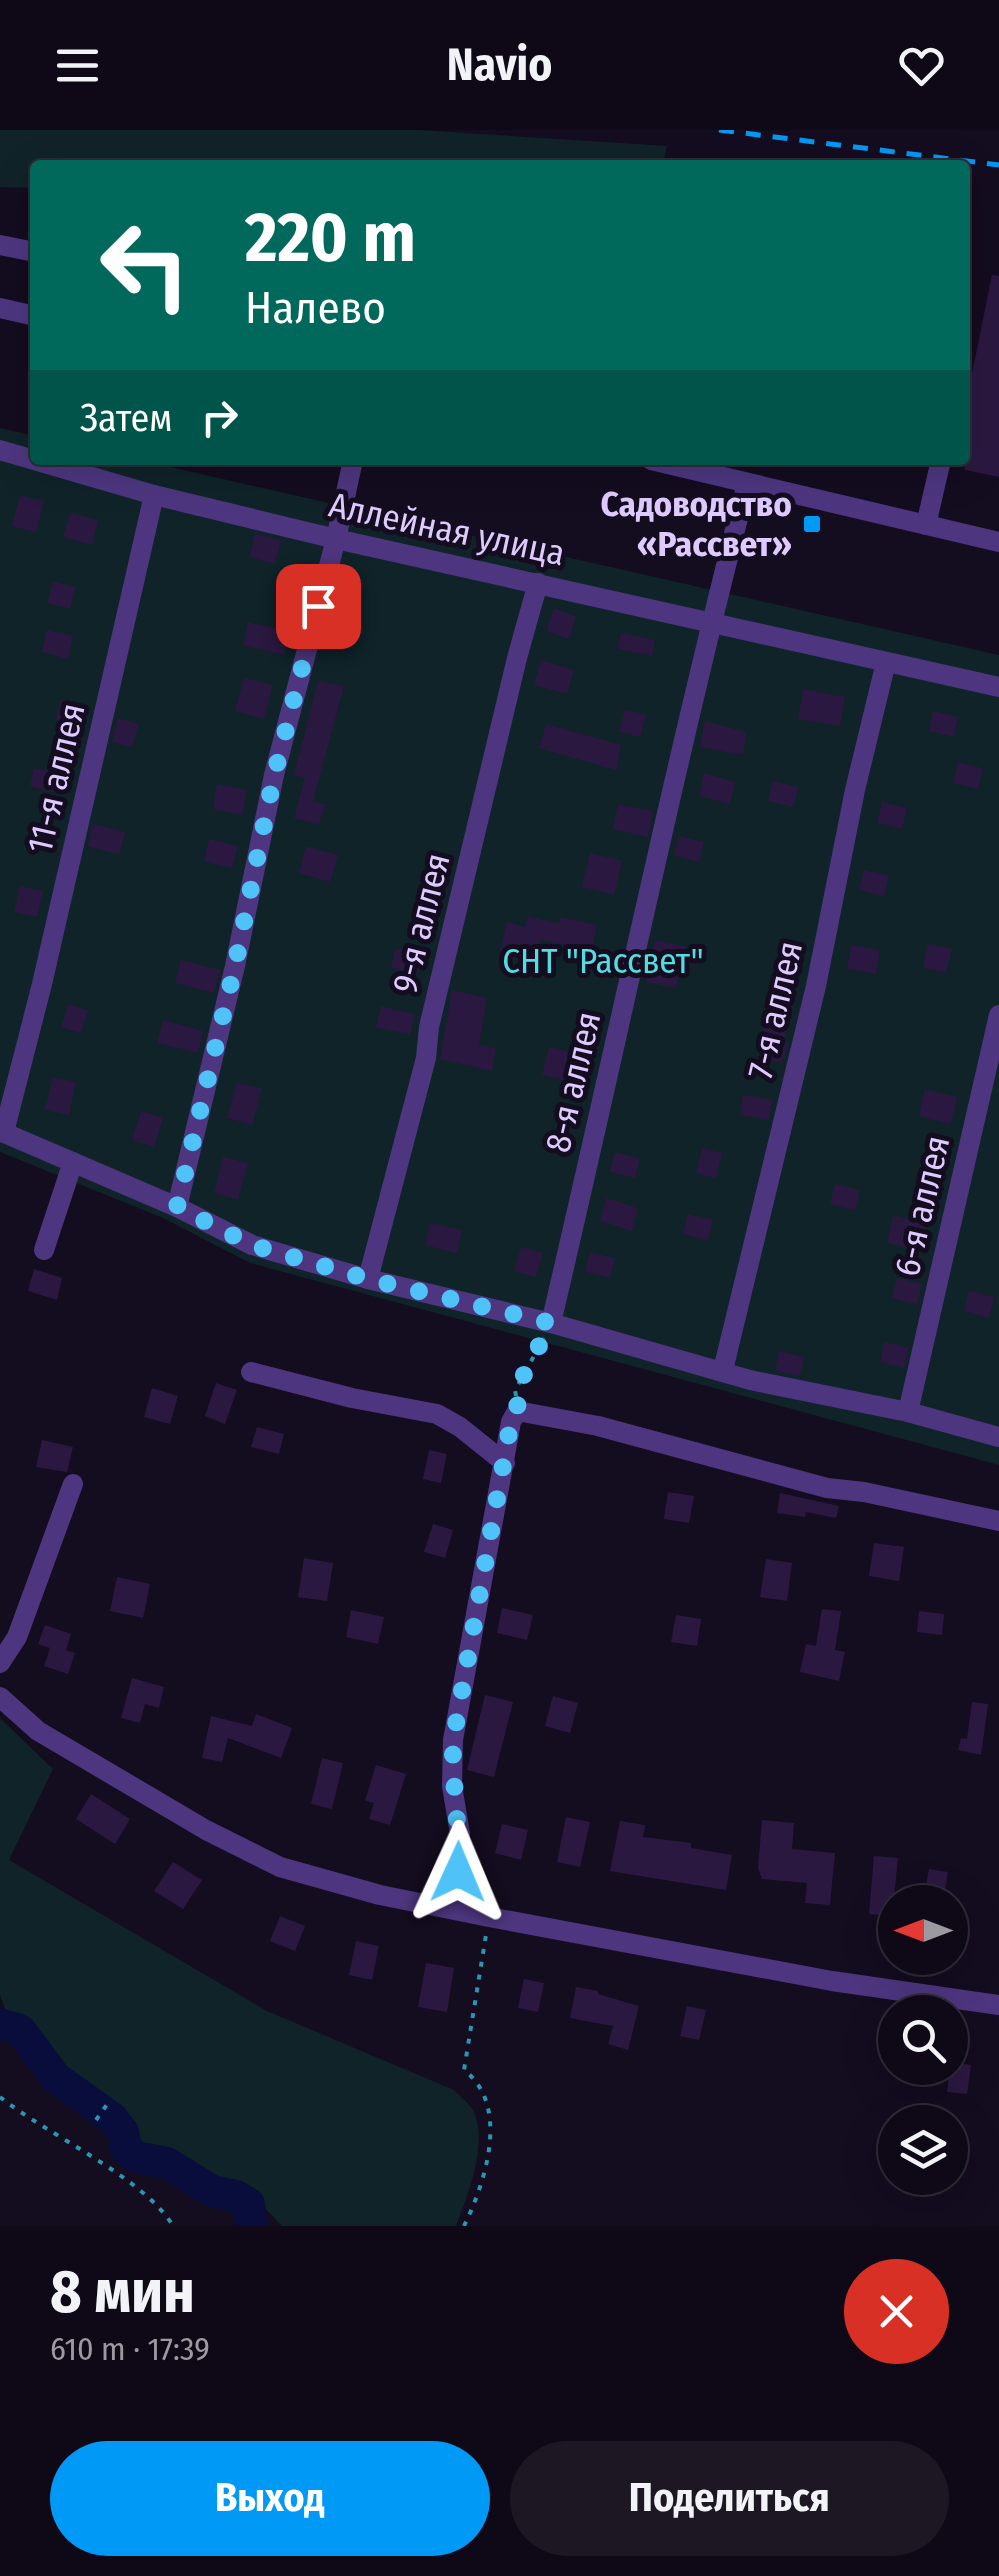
<!DOCTYPE html>
<html lang="ru">
<meta charset="utf-8">
<style>
:root{--surface:#0f0917;--page:#1d1724;--text:#f1f3f6;--muted:#9b9aa1;--line:#2f2a36;--accent:#0099f5}
body{margin:0;font-family:"Fira Sans Condensed",sans-serif;background:var(--page);color:var(--text);height:100vh;display:flex;flex-direction:column;font-size:38px;white-space:nowrap}
*{box-sizing:border-box;margin:0}
p{font-size:32px;color:var(--muted)}
.icon{flex:none;width:55px;height:55px;fill:none;stroke:currentColor;stroke-width:2;stroke-linecap:round;stroke-linejoin:round}
.map{position:relative;height:2096px;overflow:hidden}
.details{display:flex;flex-direction:column;background:var(--surface);flex:1}
.details>*{flex:none}
.hud{position:absolute;left:30px;top:30px;width:940px;height:305px;border-radius:10px;box-shadow:0 10px 40px #0002,0 0 0 2px var(--line);background:#00695c;color:#fff;overflow:hidden}
.needle{width:65px;rotate:270deg}
.buttons{position:absolute;left:878px;top:1755px;display:grid;gap:20px}
.buttons a{display:grid;place-items:center;width:90px;height:90px;border-radius:50%;background:var(--surface);box-shadow:0 10px 40px #0002,0 0 0 2px var(--line);font-size:50px}
.pin{position:absolute;display:grid;place-items:center;width:85px;height:85px;color:#fff;margin:-42px;border-radius:20px;box-shadow:0 5px 15px #0006}
.me{position:absolute;width:110px;margin:-55px;rotate:1deg;stroke-linejoin:round;filter:drop-shadow(0 0 8px #0008)}
.turn{display:flex;align-items:center;gap:35px;height:210px;padding:0 50px;font-size:45px}
.turn .icon{width:130px;height:130px;stroke-width:2.5}
.turn b{display:block;font-size:70px;line-height:85px}
.then{display:flex;align-items:center;height:95px;padding:0 50px;background:#0003;gap:20px;font-size:38px}
.round{display:grid;place-items:center;flex:none;width:105px;height:105px;border-radius:52px;background:var(--page)}
.head{display:flex;align-items:center;justify-content:space-between;height:170px;padding:0 50px}
h1{font-size:60px;font-weight:700;line-height:75px}
.cta{display:flex;gap:20px;margin-top:auto;padding:20px 50px}
.cta a{flex:1;height:115px;border-radius:60px;background:var(--accent);color:#fff;font-size:40px;font-weight:700;line-height:115px;text-align:center}
.cta a+a{background:var(--page);color:var(--text)}
header{display:flex;justify-content:space-between;align-items:center;height:130px;padding:0 50px;background:var(--surface);font-size:45px;font-weight:700}
.map>svg:first-child{display:block}
.green{fill:#0f2329}
.lines{fill:none;stroke-linecap:round;stroke-linejoin:round}
.river{stroke:#080d3c;stroke-width:32}
.building{fill:#2b1840}
.path{stroke:#2b95b2;stroke-width:4;stroke-dasharray:5 8;stroke-linecap:butt}
.minor{stroke:#4d367f;stroke-width:20}
.rail{stroke:#0099f5;stroke-width:5;stroke-dasharray:15 12;stroke-linecap:butt}
.route{stroke:#4fc3f7;stroke-width:18;stroke-dasharray:0 32.4}
.poi-dot{fill:#0099f5;stroke:#140c1f;stroke-width:4}
.labels{text-anchor:middle;stroke-width:10;stroke-linejoin:round;paint-order:stroke}
.poi-label{font-size:35px;font-weight:bold;fill:#dfcaff;stroke:#140c1f;text-anchor:end}
.street-label{font-size:35px;fill:#dfcaff;stroke:#140c1f}
.park-label{font-size:35px;fill:#54dde0;stroke:#140c1f}
</style>
<header><svg class="icon" aria-label="menu" viewBox="0 0 24 24"><path d="M4 6h16M4 12h16M4 18h16"/></svg>Navio<svg class="icon" aria-label="heart" viewBox="0 0 24 24"><path d="M12 20l-8-8c-3-5 5-10 8-4 3-6 11-1 8 4z"/></svg></header>
<div class="map">
<svg width="999" height="2096" viewBox="0 0 999 2096">
<rect width="100%" height="100%" fill="#140c1f"/>
<!-- green -->
<g class="green">
<path d="M0,0H419L667,16L663,35H35V58L0,57Z"/>
<path d="M0,298L35,306V330H139L999,525V1335L250,1133L163,1088L0,1022Z"/>
<path d="M0,1588L53,1639L9,1730L267,1881L454,1960C460,1967 472,1975 475,1984C487,2017 468,2065 456,2096H282L259,2072L188,2032L140,2016L113,1976L78,1957L33,1910L10,1892L0,1865Z"/>
</g>
<g class="lines">
<!-- river -->
<path class="river" d="M0,1894L20,1900L56,1948L112,1988L123,2002L126,2018L136,2027L167,2033L212,2061L236,2066L249,2074L251,2096"/>
</g>
<!-- building -->
<g class="building">
<path d="M992,145L999,146V347L965,340V279Z"/>
<path d="M20,365L44,371L36,402L12,396Z"/>
<path d="M70,383L98,390L92,415L63,407Z"/>
<path d="M255,404L281,410L275,434L249,427Z"/>
<path d="M340,448L364,453L354,490L331,484Z"/>
<path d="M53,451L75,457L70,479L47,473Z"/>
<path d="M554,478L576,486L569,509L546,501Z"/>
<path d="M248,492L290,502L284,525L243,515Z"/>
<path d="M47,500L73,506L68,529L42,522Z"/>
<path d="M621,503L655,510L652,526L618,519Z"/>
<path d="M541,530L574,540L567,564L534,555Z"/>
<path d="M244,548L273,555L264,589L235,581Z"/>
<path d="M318,551L344,556L313,671L325,674L319,694L294,688L305,648L294,645Z"/>
<path d="M803,559L845,567L840,596L798,589Z"/>
<path d="M61,570L84,575L80,596L56,590Z"/>
<path d="M625,579L646,585L640,607L619,602Z"/>
<path d="M933,581L958,587L954,607L929,601Z"/>
<path d="M118,588L139,594L132,617L112,612Z"/>
<path d="M705,591L746,602L743,625L700,617Z"/>
<path d="M546,594L621,615L616,640L539,618Z"/>
<path d="M958,632L983,638L978,659L953,653Z"/>
<path d="M34,638L64,645L59,664L30,656Z"/>
<path d="M704,643L735,652L730,674L699,666Z"/>
<path d="M773,651L798,657L793,677L768,671Z"/>
<path d="M217,654L247,660L242,685L213,679Z"/>
<path d="M882,672L907,678L902,699L877,693Z"/>
<path d="M618,674L653,681L648,707L613,699Z"/>
<path d="M93,694L125,702L119,725L88,716Z"/>
<path d="M679,706L704,712L699,732L674,726Z"/>
<path d="M209,709L238,716L232,738L204,731Z"/>
<path d="M306,716L338,725L330,752L299,743Z"/>
<path d="M590,723L622,731L614,765L582,757Z"/>
<path d="M864,740L889,746L884,766L859,760Z"/>
<path d="M20,756L43,761L37,787L14,782Z"/>
<path d="M528,786L559,794L560,787L597,795L592,820L541,810L536,833L499,826L507,792L525,797Z"/>
<path d="M655,810L685,816L676,858L646,852Z"/>
<path d="M928,814L952,819L946,843L923,838Z"/>
<path d="M851,815L880,820L876,844L847,839Z"/>
<path d="M395,819L422,826L417,844L391,838Z"/>
<path d="M181,830L220,840L214,863L175,853Z"/>
<path d="M452,860L487,868L479,915L496,918L492,941L440,929Z"/>
<path d="M773,862L795,867L784,912L788,913L782,933L758,926Z"/>
<path d="M68,874L88,880L81,903L61,897Z"/>
<path d="M381,876L415,884L410,905L376,897Z"/>
<path d="M163,890L203,901L198,923L157,913Z"/>
<path d="M549,917L570,922L564,950L542,945Z"/>
<path d="M53,947L76,952L69,985L45,979Z"/>
<path d="M237,953L262,958L252,995L227,988Z"/>
<path d="M925,959L957,967L951,994L919,986Z"/>
<path d="M743,965L772,970L769,990L740,985Z"/>
<path d="M141,981L163,988L154,1017L132,1010Z"/>
<path d="M702,1018L722,1023L716,1048L696,1043Z"/>
<path d="M615,1022L640,1028L635,1048L610,1042Z"/>
<path d="M223,1027L248,1033L238,1070L214,1063Z"/>
<path d="M835,1054L860,1060L855,1080L830,1074Z"/>
<path d="M606,1068L638,1078L632,1101L600,1091Z"/>
<path d="M688,1084L713,1090L708,1110L683,1104Z"/>
<path d="M893,1086L926,1093L919,1121L887,1113Z"/>
<path d="M430,1093L462,1100L457,1123L425,1115Z"/>
<path d="M521,1117L543,1123L536,1147L514,1141Z"/>
<path d="M590,1122L615,1128L610,1148L585,1142Z"/>
<path d="M34,1139L62,1148L57,1170L28,1161Z"/>
<path d="M897,1148L922,1154L917,1174L892,1168Z"/>
<path d="M969,1161L994,1167L989,1188L964,1181Z"/>
<path d="M884,1212L909,1218L904,1238L880,1232Z"/>
<path d="M779,1221L804,1227L800,1246L775,1241Z"/>
<path d="M216,1253L237,1260L225,1294L205,1286Z"/>
<path d="M152,1258L178,1266L170,1294L144,1287Z"/>
<path d="M257,1297L284,1304L279,1324L251,1317Z"/>
<path d="M42,1310L73,1317L67,1342L36,1337Z"/>
<path d="M429,1320L447,1324L441,1353L423,1349Z"/>
<path d="M668,1362L694,1366L689,1393L664,1389Z"/>
<path d="M780,1363L839,1376L836,1388L806,1382L805,1387L777,1383Z"/>
<path d="M433,1394L453,1400L445,1428L424,1422Z"/>
<path d="M874,1413L904,1417L899,1451L869,1446Z"/>
<path d="M304,1428L333,1433L327,1471L298,1467Z"/>
<path d="M766,1429L792,1433L787,1471L760,1467Z"/>
<path d="M117,1447L150,1454L143,1488L110,1481Z"/>
<path d="M502,1478L533,1485L527,1510L497,1503Z"/>
<path d="M822,1479L841,1481L835,1520L845,1522L839,1551L800,1542L806,1514L816,1516Z"/>
<path d="M351,1480L384,1487L378,1514L346,1507Z"/>
<path d="M919,1481L944,1484L942,1505L917,1502Z"/>
<path d="M676,1485L701,1489L697,1516L671,1512Z"/>
<path d="M45,1495L71,1504L66,1520L75,1523L68,1544L44,1536L50,1518L38,1514Z"/>
<path d="M132,1548L164,1557L159,1578L145,1574L140,1593L121,1588Z"/>
<path d="M485,1565L513,1572L494,1647L467,1640Z"/>
<path d="M553,1566L578,1573L570,1603L545,1596Z"/>
<path d="M972,1572L988,1574L981,1625L958,1620L961,1608L967,1609Z"/>
<path d="M256,1584L292,1598L281,1628L228,1608L222,1632L202,1628L211,1586L252,1596Z"/>
<path d="M322,1628L343,1633L332,1679L311,1674Z"/>
<path d="M376,1635L406,1644L390,1695L369,1689L374,1673L365,1671Z"/>
<path d="M91,1664L130,1689L115,1714L76,1689Z"/>
<path d="M566,1687L590,1692L580,1737L557,1732Z"/>
<path d="M762,1690L794,1693L792,1719L835,1723L830,1775L805,1773L807,1753L762,1749L758,1738Z"/>
<path d="M620,1691L645,1695L643,1707L691,1713V1718L732,1725L726,1760L610,1741Z"/>
<path d="M502,1694L528,1700L521,1730L495,1723Z"/>
<path d="M874,1726L898,1728L892,1786L869,1784Z"/>
<path d="M173,1732L202,1750L183,1779L154,1761Z"/>
<path d="M929,1739L948,1742L943,1772H923Z"/>
<path d="M280,1786L305,1796L295,1821L270,1811Z"/>
<path d="M356,1811L379,1816L372,1850L349,1845Z"/>
<path d="M426,1833L454,1838L447,1882L418,1877Z"/>
<path d="M524,1849L544,1853L538,1882L518,1878Z"/>
<path d="M576,1857L598,1861V1864L639,1876L628,1920L608,1914L613,1896L570,1888Z"/>
<path d="M687,1876L706,1880L699,1910L680,1906Z"/>
<path d="M951,1932L971,1935L967,1964L947,1962Z"/>
</g>
<g class="lines">
<!-- path -->
<g class="path">
<path d="M516,1266L515,1260L544,1208"/>
<path d="M0,1967C46,2004 145,2048 173,2096"/>
<path d="M96,1990L108,1973"/>
<path d="M464,2096C485,2053 511,1976 464,1940L486,1805"/>
</g>
<!-- minor -->
<g class="minor">
<path d="M0,115L35,122"/>
<path d="M0,178L35,186"/>
<path d="M0,320L154,365L336,409L999,557"/>
<path d="M651,330L999,412"/>
<path d="M926,395L941,330"/>
<path d="M0,1001L177,1077L252,1115L368,1149L551,1193L750,1250L908,1282L999,1307"/>
<path d="M4,1002L42,854L154,365"/>
<path d="M177,1077L235,836L274,645L336,409L353,330"/>
<path d="M44,1120L73,1032"/>
<path d="M368,1149L426,928L429,897L517,528L538,453"/>
<path d="M551,1193C617,913 675,631 747,353"/>
<path d="M723,1240L816,856L855,660L886,532"/>
<path d="M251,1242L352,1268L437,1284L460,1297L505,1333"/>
<path d="M908,1282L999,885"/>
<path d="M0,1533L17,1507L73,1354"/>
<path d="M0,1567L38,1601L206,1700L280,1737L380,1765L489,1787L832,1851L999,1875"/>
<path d="M455,1779L460,1704L452,1656L453,1610L511,1292L517,1281L598,1296L827,1358L864,1362L999,1391"/>
</g>
<!-- rail -->
<path class="rail" d="M719,0L999,35"/>
</g>
<g class="lines">
<!-- route -->
<path class="route" d="M318,476L274,646L235,836L177,1077L252,1115L368,1149L551,1193L516,1260L518,1281L511,1292L453,1610C452,1655 460,1697 458,1742"/>
</g>
<!-- markers -->
<rect class="poi-dot" x="802" y="384" width="20" height="20" rx="5"/>
<g class="labels">
<!-- poi labels -->
<g class="poi-label">
<text x="792" y="386">Садоводство<tspan x="792" dy="40">«Рассвет»</tspan></text>
</g>
<!-- street labels -->
<g class="street-label">
<text transform="translate(447 399) rotate(12)" y="12">Аллейная улица</text>
<text transform="translate(56 648) rotate(-77)" y="12">11-я аллея</text>
<text transform="translate(421 793) rotate(-76)" y="12">9-я аллея</text>
<text transform="translate(775 880) rotate(-77)" y="12">7-я аллея</text>
<text transform="translate(573 952) rotate(-77)" y="12">8-я аллея</text>
<text transform="translate(922 1076) rotate(-77)" y="12">6-я аллея</text>
</g>
<!-- park labels -->
<g class="park-label">
<text x="603" y="843">СНТ "Рассвет"</text>
</g>
</g>
</svg>
<div class="buttons">
<a><svg class="needle" viewBox="-14 -14 28 28"><path d="M0-13l5 13h-10z" fill="#e53935"/><path d="M0 13l5-13h-10z" fill="#9b9aa1"/></svg></a>
<a><svg class="icon" aria-label="search" viewBox="0 0 24 24"><circle cx="10" cy="10" r="6"/><path d="M15 15l6 6"/></svg></a>
<a><svg class="icon" aria-label="layers" viewBox="0 0 24 24"><path d="M12 4l9 5-9 5-9-5zM3 14l9 5 9-5"/></svg></a>
</div>
<div class="pin" style="left:318px;top:476px;background:#d93025"><svg class="icon" aria-label="arrive" viewBox="0 0 24 24"><path d="M6 21V4h12l-3 4 3 4H6"/></svg></div>
<svg class="me" style="left:458px;top:1742px" viewBox="-20 -20 40 40"><path d="M0-17L14 15 0 8-14 15z" fill="#4fc3f7" stroke="#fff" stroke-width="4"/></svg>
<div class="hud">
<div class="turn"><svg class="icon" aria-label="left" viewBox="0 0 24 24"><path d="M17 20v-9H6M10 6l-5 5 5 5"/></svg><div><b>220 m</b>Налево</div></div>
<div class="then">Затем<svg class="icon" aria-label="right" viewBox="0 0 24 24"><path d="M7 20v-9h11M14 6l5 5-5 5"/></svg></div>
</div>
</div>
<section class="details">
<div class="head"><div><h1>8 мин</h1><p>610 m · 17:39</p></div><a class="round" style="background:#d93025;color:#fff"><svg class="icon" aria-label="close" viewBox="0 0 24 24"><path d="M6 6l12 12M18 6L6 18"/></svg></a></div>
<div class="cta"><a>Выход</a><a>Поделиться</a></div>
</section>
